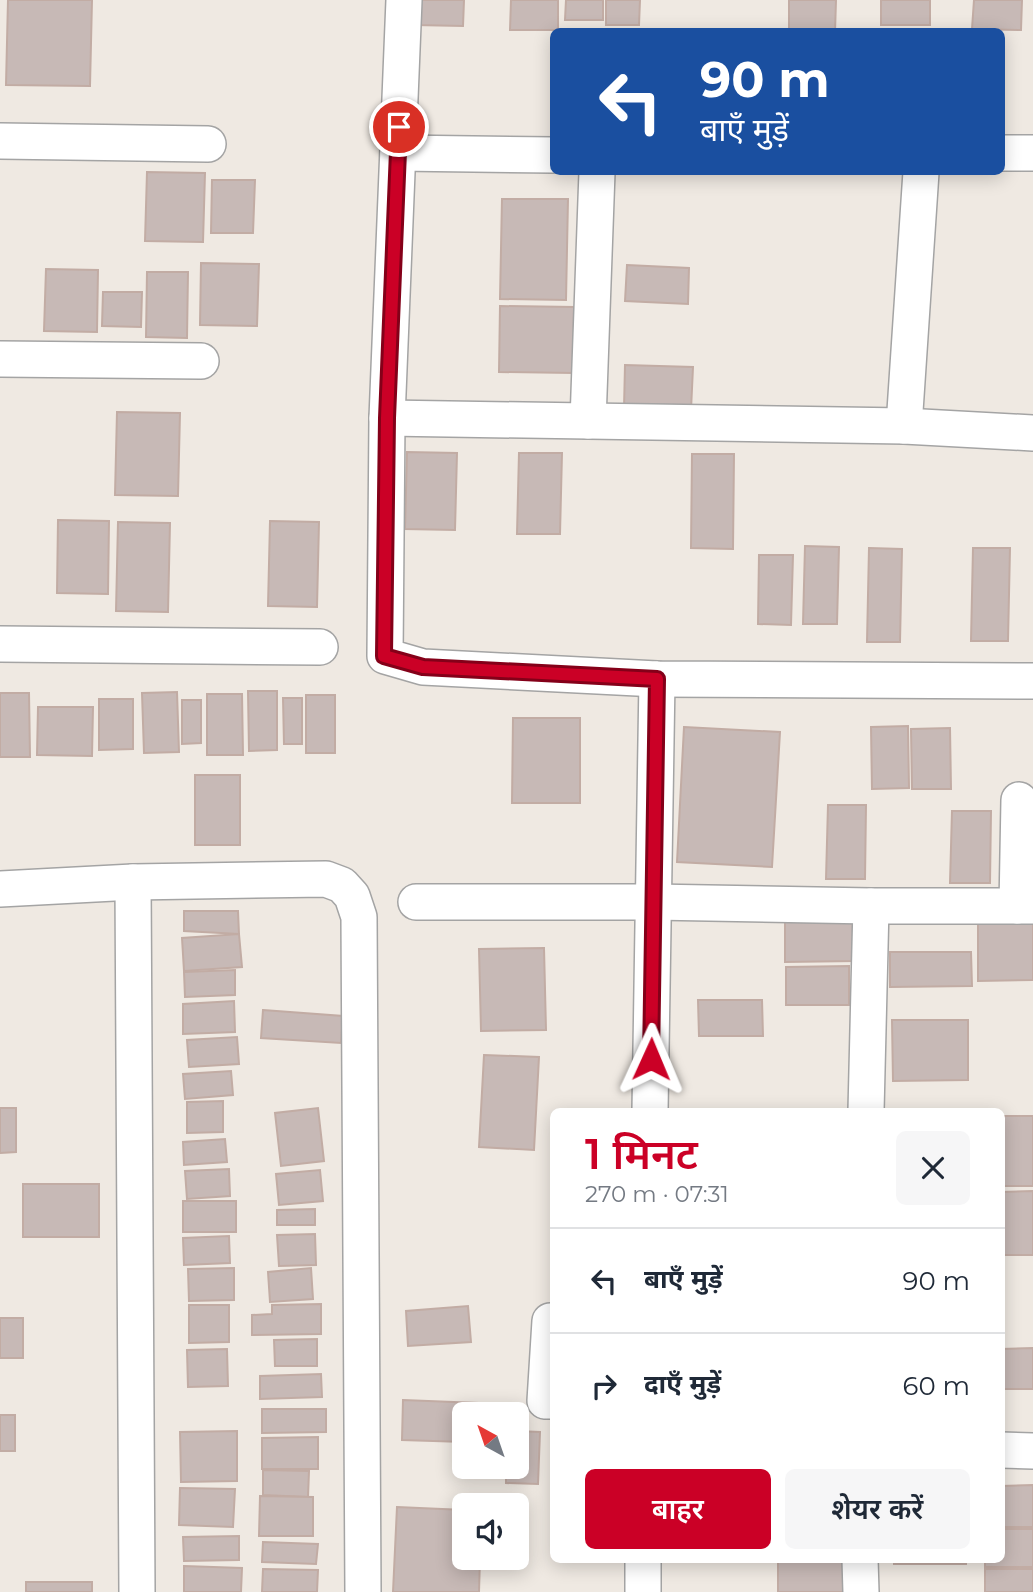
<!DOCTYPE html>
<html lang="hi">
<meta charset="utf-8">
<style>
:root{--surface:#fff;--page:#f6f6f7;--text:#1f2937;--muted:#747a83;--line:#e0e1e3;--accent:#cb0026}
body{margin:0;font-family:Montserrat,"Noto Sans Devanagari",sans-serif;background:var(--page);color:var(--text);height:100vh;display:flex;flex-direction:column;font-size:26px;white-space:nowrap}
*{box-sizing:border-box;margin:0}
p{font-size:23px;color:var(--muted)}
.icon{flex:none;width:38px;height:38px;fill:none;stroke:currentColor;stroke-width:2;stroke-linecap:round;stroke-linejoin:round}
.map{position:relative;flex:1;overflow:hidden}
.panel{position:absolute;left:550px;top:1108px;width:455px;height:455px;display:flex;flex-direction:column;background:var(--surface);border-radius:10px;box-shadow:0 4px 18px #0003}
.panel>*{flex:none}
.guide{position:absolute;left:550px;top:28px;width:455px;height:147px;border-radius:10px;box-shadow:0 4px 18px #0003;background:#1a4fa0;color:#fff;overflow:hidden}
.needle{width:46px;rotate:320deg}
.tools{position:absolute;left:452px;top:1402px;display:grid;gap:14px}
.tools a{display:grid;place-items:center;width:77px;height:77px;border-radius:10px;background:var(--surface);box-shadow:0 4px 18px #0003;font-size:35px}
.pin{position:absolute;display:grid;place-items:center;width:60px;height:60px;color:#fff;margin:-30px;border:4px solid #fff;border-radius:50%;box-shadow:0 2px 7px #0007}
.me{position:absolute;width:77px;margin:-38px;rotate:1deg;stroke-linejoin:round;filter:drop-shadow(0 0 5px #0008)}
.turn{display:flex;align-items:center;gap:24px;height:147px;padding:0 35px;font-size:32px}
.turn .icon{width:91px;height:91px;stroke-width:2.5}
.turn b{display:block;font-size:49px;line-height:60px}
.round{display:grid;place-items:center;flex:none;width:74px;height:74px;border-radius:10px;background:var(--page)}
.head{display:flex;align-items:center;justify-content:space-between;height:119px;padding:0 35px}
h1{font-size:42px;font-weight:600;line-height:52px;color:var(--accent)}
.cta{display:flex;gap:14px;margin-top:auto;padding:14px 35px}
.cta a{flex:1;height:80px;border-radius:10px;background:var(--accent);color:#fff;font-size:28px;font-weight:600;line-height:80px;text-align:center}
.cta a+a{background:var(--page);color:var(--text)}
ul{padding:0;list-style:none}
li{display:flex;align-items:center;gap:21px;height:105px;padding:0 35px;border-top:2px solid var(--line)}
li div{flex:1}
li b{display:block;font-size:26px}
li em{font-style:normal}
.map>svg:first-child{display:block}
.building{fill:#c7b9b6;stroke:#c2aca4;stroke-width:2}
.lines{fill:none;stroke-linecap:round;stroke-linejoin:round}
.minor-casing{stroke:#a4a4a4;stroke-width:38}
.minor{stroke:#fff;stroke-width:35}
.route-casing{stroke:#840019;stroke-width:18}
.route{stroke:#cb0026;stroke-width:12}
</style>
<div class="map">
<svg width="1033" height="1592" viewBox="0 0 1033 1592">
<rect width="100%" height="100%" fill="#efe9e2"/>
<!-- building -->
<g class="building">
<path d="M8,0H92L90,86L6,85Z"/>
<path d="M416,0H464L463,26L415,25Z"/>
<path d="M511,0H558V30H510Z"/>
<path d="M566,0H603V20H565Z"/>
<path d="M606,0H640L639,25H606Z"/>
<path d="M789,0H836L835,32H789Z"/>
<rect x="881" y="0" width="49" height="25"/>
<path d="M974,0H1022L1021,30L972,29Z"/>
<path d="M147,172L205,173L203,242L145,241Z"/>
<path d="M212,180H255L253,233H211Z"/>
<path d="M502,199H568L566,300L500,299Z"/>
<path d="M201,263L259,264L257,326L200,325Z"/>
<path d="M627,265L689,268L688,304L625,301Z"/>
<path d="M46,269L98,270L97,332L44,331Z"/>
<path d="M147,272H188L187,338L146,337Z"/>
<path d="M103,292H142L141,327L102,326Z"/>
<path d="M500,306L574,307L573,373L499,372Z"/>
<path d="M625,365L693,367L691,410L624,408Z"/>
<path d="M117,412L180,413L178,496L115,495Z"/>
<path d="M407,452L457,453L455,530L405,529Z"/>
<path d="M519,453H562L560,534H517Z"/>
<path d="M692,454H734L733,549L691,548Z"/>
<path d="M58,520L109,521L108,594L57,593Z"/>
<path d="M270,521L319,522L317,607L268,606Z"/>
<path d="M118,522L170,523L168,612L116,611Z"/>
<path d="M805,546L839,547L837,624H803Z"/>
<path d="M869,548L902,549L900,642H867Z"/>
<path d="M973,548H1010L1008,641H971Z"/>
<path d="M759,555H793L791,625L758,624Z"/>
<path d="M248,691H277V750L249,751Z"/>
<path d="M177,692L179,752L144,753L142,693Z"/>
<path d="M0,693H29L30,757H0Z"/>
<path d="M207,694H242L243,755H207Z"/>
<rect x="306" y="695" width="29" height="58"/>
<path d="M283,698H302V744H284Z"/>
<path d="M99,699H133V749L99,750Z"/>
<path d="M182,700H201V743L182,744Z"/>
<path d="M38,707H93L92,756L37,755Z"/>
<path d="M513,718H580V803H512Z"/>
<path d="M908,726L909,788L872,789L871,727Z"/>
<path d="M684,727L780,732L772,867L677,862Z"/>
<path d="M950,728L951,789H912L911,729Z"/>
<rect x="195" y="775" width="45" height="70"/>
<path d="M828,805H866L865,879H826Z"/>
<path d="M952,811H991L990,883H950Z"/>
<path d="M978,909H1033V980L978,981Z"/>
<path d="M184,911H238L239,934L184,931Z"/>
<path d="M785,917H856V961L785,962Z"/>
<path d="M239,934L242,967L184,971L182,938Z"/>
<path d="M544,948L546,1030L481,1031L479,949Z"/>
<path d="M890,952H971L972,986L890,987Z"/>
<path d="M849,966V1005H786V967Z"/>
<path d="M235,970V995L185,997L184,972Z"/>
<path d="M698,1000H762L763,1036H699Z"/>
<path d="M234,1001L235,1032L183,1034V1004Z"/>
<path d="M263,1010L343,1016L341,1043L261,1038Z"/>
<path d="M892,1020H968V1080L893,1081Z"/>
<path d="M237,1037L239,1064L189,1067L187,1040Z"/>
<path d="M484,1055L539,1057L534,1150L479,1147Z"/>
<path d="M231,1071L233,1095L185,1099L183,1074Z"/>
<path d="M223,1101V1132L187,1133V1102Z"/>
<path d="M0,1108H16V1152L0,1153Z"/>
<path d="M318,1108L324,1161L281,1166L275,1113Z"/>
<rect x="1001" y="1116" width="32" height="70"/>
<path d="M225,1139L227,1162L184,1165L183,1142Z"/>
<path d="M229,1169L230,1196L187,1199L185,1171Z"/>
<path d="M320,1170L323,1201L279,1205L276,1174Z"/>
<rect x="23" y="1184" width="76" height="53"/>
<path d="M1033,1191V1255H1001V1192Z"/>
<rect x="183" y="1201" width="53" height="31"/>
<path d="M315,1209V1225H277V1210Z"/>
<path d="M315,1234L316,1265L279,1266L277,1235Z"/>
<path d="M229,1236L230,1263L184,1265L183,1238Z"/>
<path d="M234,1268V1300L189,1301L188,1269Z"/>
<path d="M311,1268L313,1299L270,1302L268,1272Z"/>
<path d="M321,1304V1334L252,1335V1315L272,1314V1305Z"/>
<path d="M189,1305H229V1342L189,1343Z"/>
<path d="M468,1306L471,1342L408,1346L406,1311Z"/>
<rect x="0" y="1318" width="23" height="40"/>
<path d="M317,1339V1366H275L274,1340Z"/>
<path d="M1033,1348V1389H1001V1349Z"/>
<path d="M227,1349L228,1386L188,1387L187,1350Z"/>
<path d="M321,1374L322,1397L260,1399V1376Z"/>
<path d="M403,1400L478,1403V1414H464V1442L402,1440Z"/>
<path d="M262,1409H326V1432L262,1433Z"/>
<rect x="0" y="1415" width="15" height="36"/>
<path d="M237,1431V1481L181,1482L180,1432Z"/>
<path d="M516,1431L540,1432L538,1484L506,1483V1466H516Z"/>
<path d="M318,1437V1469H262V1438Z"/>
<path d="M263,1470L309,1471L308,1497L263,1495Z"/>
<path d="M1033,1485V1527H1001V1486Z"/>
<path d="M180,1488L235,1489L233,1527L179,1525Z"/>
<path d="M260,1496L313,1497V1536H259Z"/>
<path d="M397,1507L464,1510V1558H480L479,1592H393Z"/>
<path d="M1001,1529H1033V1567H985V1559H1001Z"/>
<path d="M239,1536V1560L184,1561L183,1537Z"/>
<path d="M263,1542L318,1544L316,1564L262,1562Z"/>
<path d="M844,1559V1592H778V1560Z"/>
<rect x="894" y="1559" width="72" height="5"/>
<path d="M184,1566L242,1568L241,1592H184Z"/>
<path d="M263,1569L318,1570L317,1592H262Z"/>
<rect x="985" y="1569" width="48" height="23"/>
<rect x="26" y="1582" width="66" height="10"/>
</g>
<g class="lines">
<defs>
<g id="minor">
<path d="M404,0L387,418L385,656L423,667L657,679L1033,681"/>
<path d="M0,141L208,144"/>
<path d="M398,153L553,155"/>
<path d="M1001,153H1033"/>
<path d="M0,359L201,361"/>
<path d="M387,418L904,426L1033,433"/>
<path d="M588,421L597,172"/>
<path d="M904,426L921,172"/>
<path d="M0,644L320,647"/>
<path d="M133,882L137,1592"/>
<path d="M0,889L133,882L326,879L342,885L352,896L359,917L363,1592"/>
<path d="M416,902H653L871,906H1033"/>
<path d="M1017,906L1019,800"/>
<path d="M650,1111L657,679"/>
<path d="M866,1111L871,906"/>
<path d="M550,1321L545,1401H553"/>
<path d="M1001,1450L1033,1451"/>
<path d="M860,1559L861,1592"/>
<path d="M643,1592V1559"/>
</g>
</defs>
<!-- minor casing -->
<use href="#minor" class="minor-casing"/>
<!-- minor -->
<use href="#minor" class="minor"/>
</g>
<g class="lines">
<defs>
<path id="route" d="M399,127L387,418L384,656L423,667L657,679L651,1059"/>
</defs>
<!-- route casing -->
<use href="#route" class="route-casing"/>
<!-- route -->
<use href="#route" class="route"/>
</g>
</svg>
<div class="tools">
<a><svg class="needle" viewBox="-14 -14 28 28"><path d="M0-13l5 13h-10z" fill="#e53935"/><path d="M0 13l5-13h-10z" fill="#747a83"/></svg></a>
<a><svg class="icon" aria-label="sound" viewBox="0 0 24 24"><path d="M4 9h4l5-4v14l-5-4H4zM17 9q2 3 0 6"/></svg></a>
</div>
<div class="pin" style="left:399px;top:127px;background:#d93025"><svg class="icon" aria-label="arrive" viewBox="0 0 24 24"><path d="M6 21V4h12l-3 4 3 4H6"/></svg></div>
<svg class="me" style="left:651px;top:1059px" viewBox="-20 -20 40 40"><path d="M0-17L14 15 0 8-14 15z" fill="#cb0026" stroke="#fff" stroke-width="4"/></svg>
<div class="guide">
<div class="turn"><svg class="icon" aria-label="left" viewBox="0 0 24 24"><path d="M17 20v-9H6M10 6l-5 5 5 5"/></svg><div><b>90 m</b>बाएँ मुड़ें</div></div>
</div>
<section class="panel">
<div class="head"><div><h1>1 मिनट</h1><p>270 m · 07:31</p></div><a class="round"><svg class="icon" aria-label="close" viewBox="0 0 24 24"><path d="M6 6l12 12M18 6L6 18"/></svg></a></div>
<ul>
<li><svg class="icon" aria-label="left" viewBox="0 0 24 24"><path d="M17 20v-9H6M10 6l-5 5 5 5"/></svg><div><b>बाएँ मुड़ें</b></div><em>90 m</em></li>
<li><svg class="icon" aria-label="right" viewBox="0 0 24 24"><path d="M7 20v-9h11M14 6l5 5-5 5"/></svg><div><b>दाएँ मुड़ें</b></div><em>60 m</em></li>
</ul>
<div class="cta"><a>बाहर</a><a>शेयर करें</a></div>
</section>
</div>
